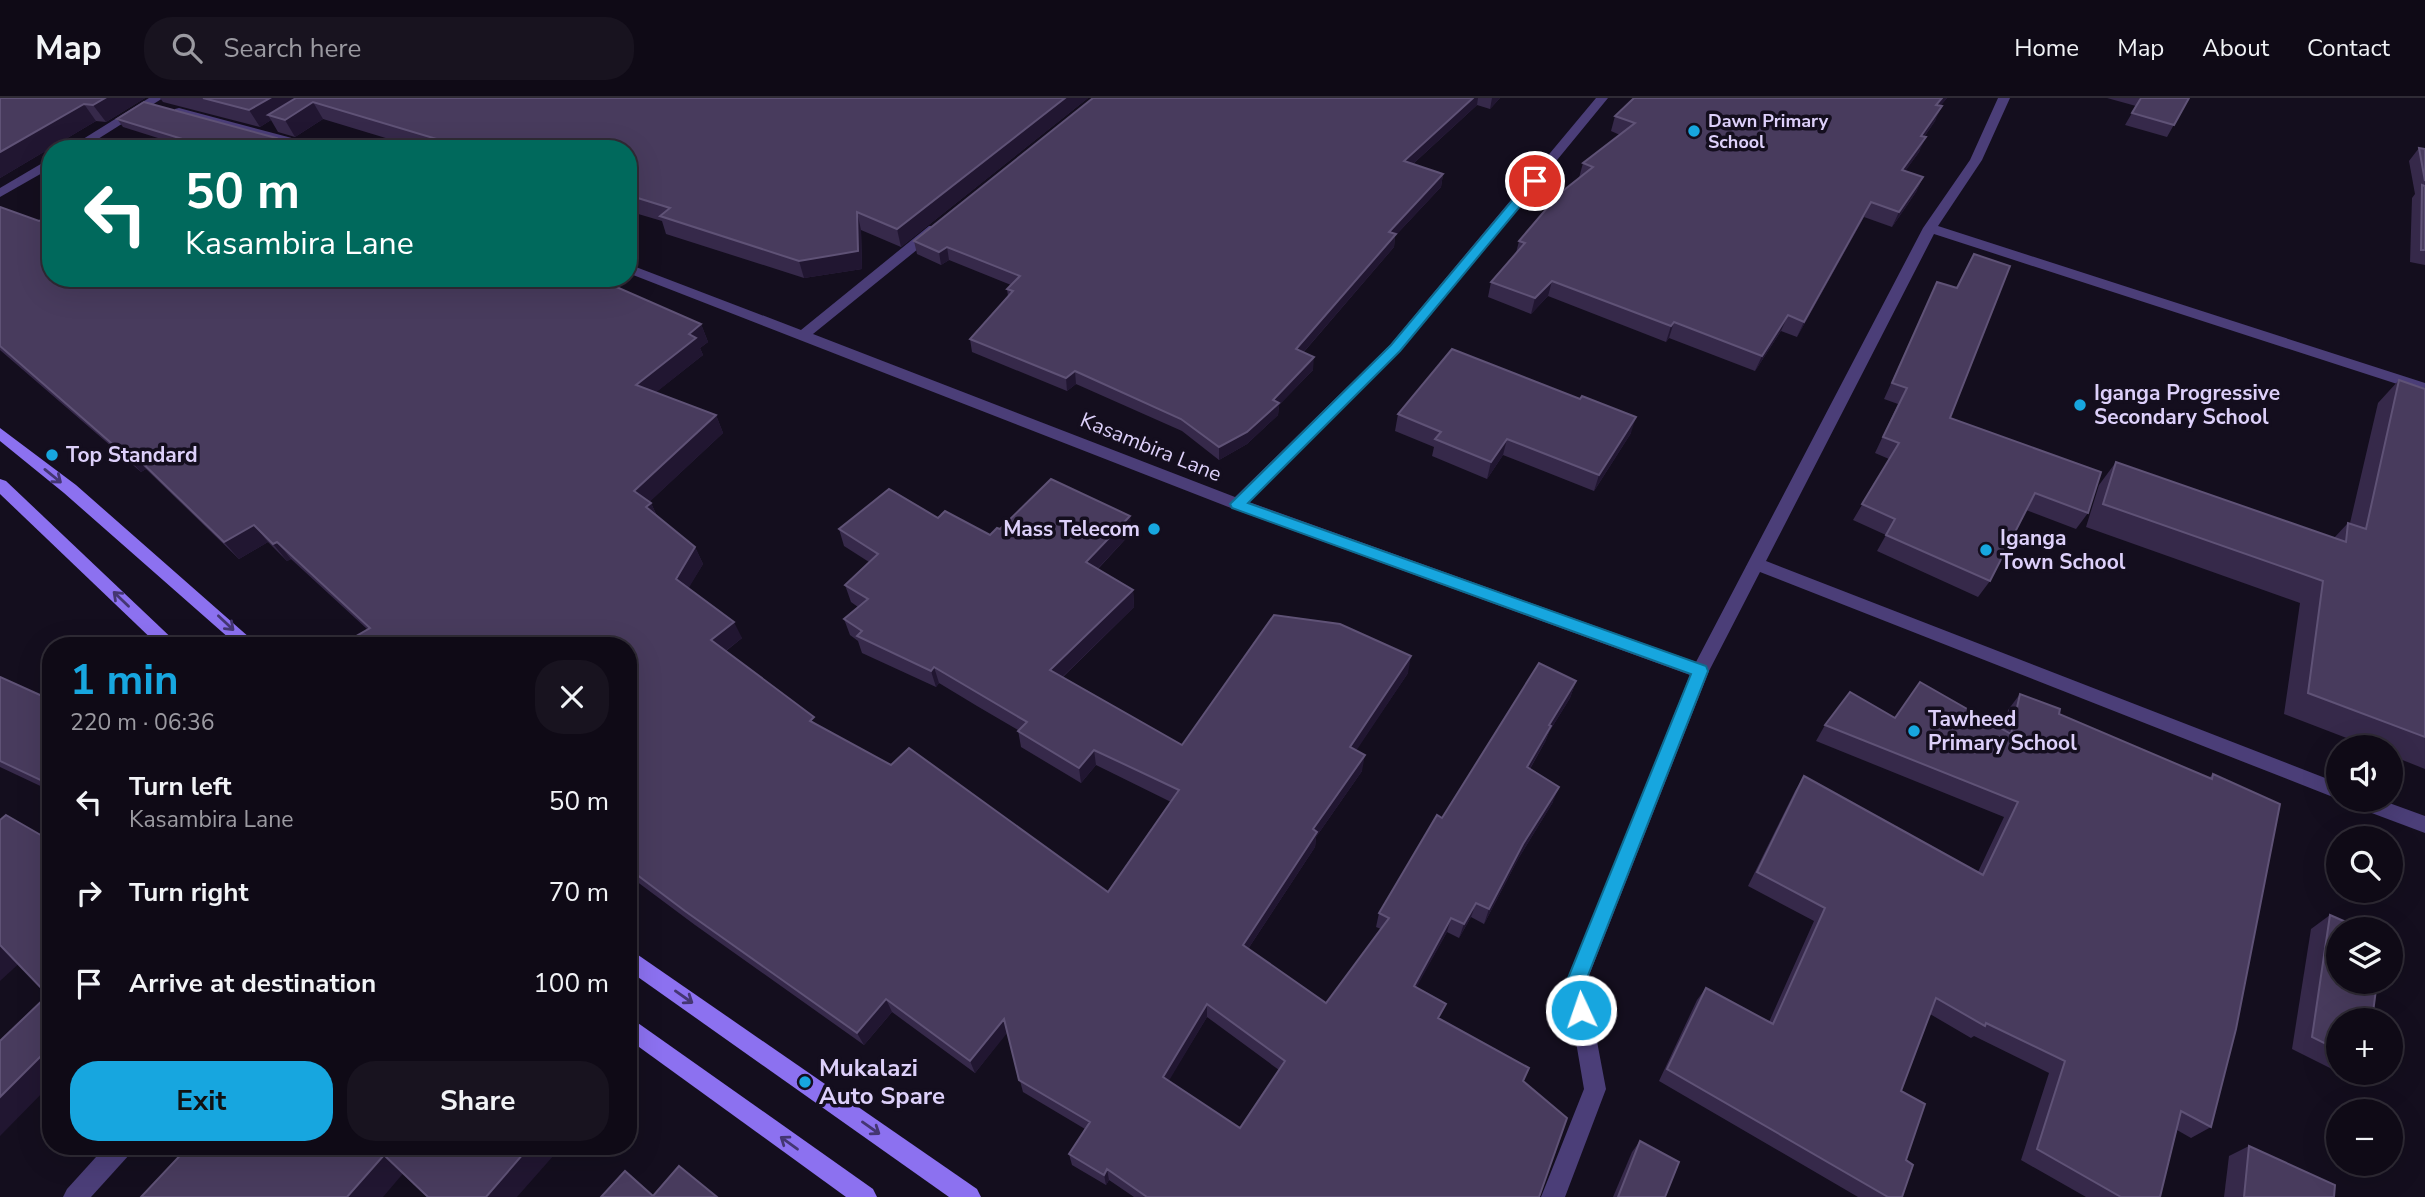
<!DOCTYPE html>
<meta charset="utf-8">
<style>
:root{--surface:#0f0a16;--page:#18131f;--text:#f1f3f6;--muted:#9b9aa1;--line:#2f2b35;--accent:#17a6df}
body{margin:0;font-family:"Nunito Sans",sans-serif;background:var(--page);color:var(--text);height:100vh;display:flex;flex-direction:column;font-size:26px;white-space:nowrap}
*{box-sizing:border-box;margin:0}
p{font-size:23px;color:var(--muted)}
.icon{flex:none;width:38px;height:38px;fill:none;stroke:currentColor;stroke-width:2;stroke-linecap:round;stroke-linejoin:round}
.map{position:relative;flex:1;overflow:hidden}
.details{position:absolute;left:42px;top:539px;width:595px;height:518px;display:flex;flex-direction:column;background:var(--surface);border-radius:28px;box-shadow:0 7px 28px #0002,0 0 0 2px var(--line)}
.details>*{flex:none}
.banner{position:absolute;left:42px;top:42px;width:595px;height:147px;border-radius:28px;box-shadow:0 7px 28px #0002,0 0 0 2px var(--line);background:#00695c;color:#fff;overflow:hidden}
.fabs{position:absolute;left:2326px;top:637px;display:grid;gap:14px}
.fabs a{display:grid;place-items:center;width:77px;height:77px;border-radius:50%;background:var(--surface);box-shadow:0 7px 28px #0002,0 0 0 2px var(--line);font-size:35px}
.pin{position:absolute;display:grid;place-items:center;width:60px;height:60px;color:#fff;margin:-30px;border:4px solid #fff;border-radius:50%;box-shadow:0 2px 7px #0007}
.me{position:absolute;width:77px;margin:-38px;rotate:357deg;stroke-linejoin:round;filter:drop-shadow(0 0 5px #0008)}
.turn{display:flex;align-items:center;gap:24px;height:147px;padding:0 28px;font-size:32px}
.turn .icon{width:91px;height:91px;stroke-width:2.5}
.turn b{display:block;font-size:49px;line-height:60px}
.round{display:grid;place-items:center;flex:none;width:74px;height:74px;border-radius:28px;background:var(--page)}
.head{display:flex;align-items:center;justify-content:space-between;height:119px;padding:0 28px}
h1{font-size:42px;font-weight:700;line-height:52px;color:var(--accent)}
.button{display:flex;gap:14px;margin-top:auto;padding:14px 28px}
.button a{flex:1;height:80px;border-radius:28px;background:var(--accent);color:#111;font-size:28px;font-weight:700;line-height:80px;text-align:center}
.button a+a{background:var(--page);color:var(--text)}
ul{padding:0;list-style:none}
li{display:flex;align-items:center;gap:21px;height:91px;padding:0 28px}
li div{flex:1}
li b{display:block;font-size:26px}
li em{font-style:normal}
header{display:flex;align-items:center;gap:42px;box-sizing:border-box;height:98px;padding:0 35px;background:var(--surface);border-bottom:2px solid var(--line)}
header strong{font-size:33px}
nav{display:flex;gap:38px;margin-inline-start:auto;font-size:24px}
.search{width:490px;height:63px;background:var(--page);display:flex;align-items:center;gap:18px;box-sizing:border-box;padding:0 24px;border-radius:28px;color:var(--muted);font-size:26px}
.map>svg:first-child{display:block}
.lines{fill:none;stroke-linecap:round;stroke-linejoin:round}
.minor{fill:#4b3e78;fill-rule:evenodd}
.secondary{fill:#8c71f0;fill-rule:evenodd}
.wall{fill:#36294a;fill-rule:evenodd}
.shaded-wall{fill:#211631}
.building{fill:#483b5d;stroke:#5f5276;stroke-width:2;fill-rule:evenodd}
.oneway{stroke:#443672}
.route{fill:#17a6df;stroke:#0f6c91;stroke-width:2}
.poi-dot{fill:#17a6df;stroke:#140e1e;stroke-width:2.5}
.labels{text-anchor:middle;stroke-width:7;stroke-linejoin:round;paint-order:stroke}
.far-poi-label{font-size:18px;font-weight:bold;fill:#ddd0fa;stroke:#140e1e;text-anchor:start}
.poi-label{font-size:21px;font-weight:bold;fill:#ddd0fa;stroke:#140e1e;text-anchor:start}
.street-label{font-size:21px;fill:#ddd0fa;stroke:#140e1e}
.near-poi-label{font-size:24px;font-weight:bold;fill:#ddd0fa;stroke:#140e1e;text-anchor:start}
</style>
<header>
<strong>Map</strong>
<div class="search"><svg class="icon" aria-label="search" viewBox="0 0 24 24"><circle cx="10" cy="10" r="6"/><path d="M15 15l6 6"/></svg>Search here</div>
<nav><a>Home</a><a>Map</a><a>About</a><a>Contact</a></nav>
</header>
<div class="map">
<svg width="2425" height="1099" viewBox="0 0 2425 1099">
<rect width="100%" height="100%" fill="#140e1e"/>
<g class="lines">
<!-- minor -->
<g class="minor">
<path d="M149,0H163L82,51H67Z"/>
<path d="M1596,0H1608L1400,253L1249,404L1696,564L1923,130L1970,62L1998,0H2010L1982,62L1938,128L2425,285V295L1934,136L1766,463L2338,685V701L1760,474L1709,573L1586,885L1606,991L1565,1099H1541L1584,991L1566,885L1690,577L1231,410L628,175V166L801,232L929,128H939V134L813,236L1235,399L1390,247Z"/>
<path d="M179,10L322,48L324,51H303L175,17V11Z"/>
<path d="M51,60V70L0,99V90Z"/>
<path d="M2350,702H2381L2425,718V735L2353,708Z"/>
<path d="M106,1048H133L130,1056L91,1099H63L67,1091Z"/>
</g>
<!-- secondary -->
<g class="secondary">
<path d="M0,330L76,387L259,548H238L64,395L0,343Z"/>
<path d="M0,381L6,383L180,548H159L0,396Z"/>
<path d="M628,850L977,1091L981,1099H949L628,872Z"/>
<path d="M628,918L873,1091L877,1099H846L628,941Z"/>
</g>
</g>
<!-- wall -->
<g class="wall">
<path d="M0,0H145L106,24L96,23L0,80Z"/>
<path d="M160,0H1088L901,149L861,132L862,171L804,180L666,136L662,123L628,113V51H422L323,21L295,39L278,34L271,22L260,29L163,4Z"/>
<path d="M1093,0H1500L1490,11L1477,7L1413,66L1443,76L1441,89L1395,138L1394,149L1303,255L1313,272L1279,307L1278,317L1247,346L1219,362L1182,333L1076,286L1067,293L972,254L970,241L1008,198L1007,191L1011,187L949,162L941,167L917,156L914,143Z"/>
<path d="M1634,0H1947L1940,8L1935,23L1924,39L1919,54L1905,73L1923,79L1916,94L1892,129L1864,119L1797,239L1781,233L1755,273L1669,240L1666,244L1548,198L1531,216L1488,199L1491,184L1516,155L1519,143L1579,80L1583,65L1620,37L1611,33L1615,18Z"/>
<path d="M2107,0H2189L2167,39L2125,27L2136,8Z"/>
<path d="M117,21L276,40L281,48L277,51H193L123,29Z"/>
<path d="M2419,50L2425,51V167L2410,164L2412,100L2415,96L2409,63Z"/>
<path d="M0,109L39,123L701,226L708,244L700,250L703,257L656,294L716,317L723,335L649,404L651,405L657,418L695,449L703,466L688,490L742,540L726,553L816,626L1108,794L1171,704L1096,667L1081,685L1021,649L1018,632L977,608L939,585L936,589L862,555L858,543L850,537L844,521L858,509L851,504L845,487L869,464L844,448L839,431L938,420L990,437L1000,431L1130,418L1131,435L1098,471L1133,492L1134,509L1063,579L1182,647L1408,575L1356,652L1362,673L1316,739L1315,749L1248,851L1326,905L1381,831L1376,829L1379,815L1442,720L1576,583L1570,600L1549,634L1545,644L1530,671L1553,704L1518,761L1484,826L1471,819L1459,840L1447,834L1416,889L1440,921L1523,983L1539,1099H1134L1109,1082L1106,1087L1072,1067L1069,1056L1085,1031L1023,994L1007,934L975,975L892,914L864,947L695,827L628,777V548L367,531L291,461L287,463L268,444L239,461L146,371L141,374L0,252ZM1207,919L1279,972L1240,1030L1168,983Z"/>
<path d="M1937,184L1950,320L2088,415L2076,431L2026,412L1990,483L1978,499L1877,453L1886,437L1853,422L1889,361L1875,355L1898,306L1884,301Z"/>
<path d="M2399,282L2425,291V671L2390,657V649H2370L2284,616L2300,505L2086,429L2099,387L2116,364L2334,440L2348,425H2350L2378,305Z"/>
<path d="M1398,316L1631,335L1594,393L1503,357L1487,381L1432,358L1434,349L1395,333Z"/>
<path d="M0,579L51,602V693L0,669Z"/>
<path d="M2020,596L2059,616L2209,680L2213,676L2211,1029L2191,1040L2177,1032L2160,1099H2086L2021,1062L2049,975L1974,938L1971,940L1930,916L1901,993L1906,1062L1902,1099H1858L1659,983L1697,902L1706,890L1769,924L1814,823L1748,788L1795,693L1804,678L1978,774L2004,719L1816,643L1825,627L1895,620L2003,631L2008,612Z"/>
<path d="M2330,817L2338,922V974L2292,951L2311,831Z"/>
<path d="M1640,1043L1665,1099H1613L1632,1054Z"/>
<path d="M2249,1048L2334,1099H2224L2229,1058Z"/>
</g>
<!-- shaded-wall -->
<g class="shaded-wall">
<path d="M105,0H145L106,24L93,7Z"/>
<path d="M270,0H309L268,17L271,22L260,29L249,12Z"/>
<path d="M1065,0H1088L901,149L897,131Z"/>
<path d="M1473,0H1478L1477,7L1402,76L1404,63Z"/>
<path d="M1492,0H1500L1490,11Z"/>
<path d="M1942,0H1947L1929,22L1936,7Z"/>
<path d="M313,4L323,21L295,39L285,22Z"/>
<path d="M84,6L96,23L0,80V54Z"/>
<path d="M1942,8L1935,23L1914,53L1921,38Z"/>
<path d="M1926,39L1919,54L1895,87L1902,72Z"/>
<path d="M276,40L281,48L277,51H259Z"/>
<path d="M1443,76L1441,89L1395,138L1394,149L1295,264L1296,251L1389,134Z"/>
<path d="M1923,79L1916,94L1892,129L1899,114Z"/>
<path d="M1871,104L1864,119L1797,239L1804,224Z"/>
<path d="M857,114L861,132L862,171L804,180L799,163Z"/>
<path d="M947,149L949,162L941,167L939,154Z"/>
<path d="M1552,183L1548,198L1531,216L1535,200Z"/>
<path d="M1788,217L1781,233L1755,273L1762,258Z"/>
<path d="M1674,224L1669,240L1666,244L1671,228Z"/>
<path d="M701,226L708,244L700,250L703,257L644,304L636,287L689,236Z"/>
<path d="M1314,259L1313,272L1279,307L1278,317L1247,346L1219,362V349L1273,302Z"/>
<path d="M1075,273L1076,286L1067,293L1066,280Z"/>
<path d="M716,317L723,335L643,410L634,393Z"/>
<path d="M1636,319L1631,335L1594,393L1599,377Z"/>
<path d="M1507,341L1503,357L1487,381L1491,364Z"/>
<path d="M131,354L146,371L141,374L125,357Z"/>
<path d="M651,405L659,423L646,409Z"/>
<path d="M1130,418L1131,435L1088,481L1086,464Z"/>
<path d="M254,427L268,444L239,461L224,444Z"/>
<path d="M277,444L291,461L287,463L273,446Z"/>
<path d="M695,449L703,466L684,498L676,481Z"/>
<path d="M1133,492L1134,509L1053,588L1050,572Z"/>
<path d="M734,524L742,540L719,558L711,542Z"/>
<path d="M1411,558L1408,575L1348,665L1350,649Z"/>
<path d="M934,569L939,585L936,589L931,573Z"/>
<path d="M1576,583L1570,600L1549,634L1545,644L1522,684L1527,669L1549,627Z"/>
<path d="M1094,652L1096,667L1081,685L1079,670Z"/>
<path d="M1365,657L1362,673L1316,739L1315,749L1242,860L1243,847L1313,731Z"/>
<path d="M1559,689L1553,704L1518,761L1484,826L1489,811L1523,746Z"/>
<path d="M1476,805L1471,819L1459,840L1464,826Z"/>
<path d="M1451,820L1447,834L1410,901L1414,888Z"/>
<path d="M0,847L24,861L0,883Z"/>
<path d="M886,901L892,914L864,947L857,935Z"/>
<path d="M1207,906V919L1164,991L1163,979Z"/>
<path d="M1004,921L1008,934L975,975L970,963Z"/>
<path d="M51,948V986L0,1038V999Z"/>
<path d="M530,1048H562L517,1099H486Z"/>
<path d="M384,1057L406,1072L383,1099H347Z"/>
<path d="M1107,1071L1109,1082L1106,1087L1104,1077Z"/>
</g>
<!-- building -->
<g class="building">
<path d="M0,0H105L93,7L84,6L0,54Z"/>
<path d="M203,0H270L249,12Z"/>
<path d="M296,0H1065L897,131L857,114L858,153L799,163L660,118L670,110L628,97V51H470L313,4L285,22L268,17Z"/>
<path d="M1093,0H1473L1404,63L1443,76L1389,134L1396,136L1296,251L1314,259L1273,302L1279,305L1247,334L1219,349L1181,321L1075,273L1066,280L970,241L1013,193L1007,191L1020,178L947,149L939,154L914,143Z"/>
<path d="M1634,0H1942L1936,7L1942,8L1921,38L1926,39L1902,72L1923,79L1899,114L1871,104L1804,224L1788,217L1762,258L1674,224L1671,228L1552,183L1535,200L1491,184L1525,145L1519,143L1559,96L1593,69L1583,65L1635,25L1615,18Z"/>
<path d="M2141,0H2189L2174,27L2132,15Z"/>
<path d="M144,4L276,40L259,51H215L117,21Z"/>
<path d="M2419,50L2425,51V83Z"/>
<path d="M2422,87L2425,88V152H2421Z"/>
<path d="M0,109L39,123L51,119V180H596L701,226L689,236L696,240L636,287L716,317L634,393L651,405L646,409L695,449L676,481L734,524L711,542L814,619L810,623L891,667L909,650L1108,794L1179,692L1094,652L1079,670L1018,633L1027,624L934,569L931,573L857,538L862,533L844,521L868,501L845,487L878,456L839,431L889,391L938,420L945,413L990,437L997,430L1000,431L1051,381L1130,418L1086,464L1133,492L1050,572L1182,647L1274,517L1340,526L1411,558L1350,649L1365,657L1313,731L1317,734L1243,847L1326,905L1389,820L1379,815L1437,717L1442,720L1539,565L1576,583L1549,627L1551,628L1527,669L1559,689L1523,746L1489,811L1476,805L1464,826L1451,820L1414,888L1446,906L1438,920L1529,970L1523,983L1567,1020L1539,1099H1147L1107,1071L1104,1077L1069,1056L1090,1024L1019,982L1004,921L970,963L886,901L857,935L685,813L628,770V548H350L346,544L370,530L277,444L273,446L254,427L224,444L131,354L125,357L0,248ZM1207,906L1285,963L1240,1030L1163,979Z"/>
<path d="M1974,156L2010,168L1950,320L2101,374L2088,415L2035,395L1990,483L1886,437L1895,421L1862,406L1899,345L1883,339L1907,290L1892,285L1937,184L1957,190Z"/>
<path d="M1452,251L1580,301L1582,298L1636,319L1599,377L1507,341L1491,364L1435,341L1441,334L1398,316Z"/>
<path d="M2399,282L2425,291V639L2308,595L2323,483L2103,406L2116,364L2346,444L2348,425L2366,431Z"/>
<path d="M0,579L51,602V687L0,663Z"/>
<path d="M1920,584L2011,636L2020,596L2060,611L2059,616L2212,681L2213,676L2280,706L2236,931L2211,1029L2181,1013L2160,1099H2121L2037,1051L2065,963L1986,925L1985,928L1936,900L1901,993L1925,1006L1906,1062L1913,1067L1902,1099H1888L1667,971L1706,890L1773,926L1825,810L1757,774L1804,678L1983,777L2018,704L1825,627L1850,594L1895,620Z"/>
<path d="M6,717L51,743V948L0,999V943L48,897L0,847V722Z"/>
<path d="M2330,817L2362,831H2338V884H2377L2372,922H2338V952L2312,939Z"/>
<path d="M1640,1043L1679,1064L1665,1099H1618Z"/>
<path d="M189,1048H530L486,1099H428L384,1057L347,1099H141Z"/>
<path d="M2249,1048L2335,1087L2334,1099H2244Z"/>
<path d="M679,1068L717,1099H601L625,1073L653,1098Z"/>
</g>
<!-- one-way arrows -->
<defs><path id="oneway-shaft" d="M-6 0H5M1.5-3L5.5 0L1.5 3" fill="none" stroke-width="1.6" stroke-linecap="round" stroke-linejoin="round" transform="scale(1.75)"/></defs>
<g class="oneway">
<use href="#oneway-shaft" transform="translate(53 378) rotate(39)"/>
<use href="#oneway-shaft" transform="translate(121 501) rotate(-136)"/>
<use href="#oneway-shaft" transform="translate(226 525) rotate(43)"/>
<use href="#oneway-shaft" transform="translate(684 899) rotate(35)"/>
<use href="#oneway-shaft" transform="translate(871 1030) rotate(35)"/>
<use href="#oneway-shaft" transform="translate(789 1045) rotate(-144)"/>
</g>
<!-- route -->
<path class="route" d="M1531,80L1541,83L1400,253L1248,405L1706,568L1708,573L1585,885L1590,912L1587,918L1581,921L1574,918L1566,885L1691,576L1232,410L1230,406L1391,247Z"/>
<!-- markers -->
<g class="poi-dot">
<circle cx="1694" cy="33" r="7"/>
<circle cx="2080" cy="307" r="7"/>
<circle cx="52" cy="357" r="7"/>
<circle cx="1154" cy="431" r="7"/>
<circle cx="1986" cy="452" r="7"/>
<circle cx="1914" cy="633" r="7"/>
<circle cx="805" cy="984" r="7"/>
</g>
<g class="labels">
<!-- far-poi labels -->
<g class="far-poi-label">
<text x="1708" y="29">Dawn Primary<tspan x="1708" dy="21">School</tspan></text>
</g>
<!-- poi labels -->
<g class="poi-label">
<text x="2094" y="302">Iganga Progressive<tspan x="2094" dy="24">Secondary School</tspan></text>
<text x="66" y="364">Top Standard</text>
<text x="1140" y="438" text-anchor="end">Mass Telecom</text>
<text x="2000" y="447">Iganga<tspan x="2000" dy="24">Town School</tspan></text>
<text x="1928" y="628">Tawheed<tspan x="1928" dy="24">Primary School</tspan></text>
</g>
<!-- street labels -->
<g class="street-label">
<text transform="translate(1151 349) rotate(22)" y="7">Kasambira Lane</text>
</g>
<!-- near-poi labels -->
<g class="near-poi-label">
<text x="819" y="978">Mukalazi<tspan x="819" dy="28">Auto Spare</tspan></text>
</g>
</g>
</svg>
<div class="fabs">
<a><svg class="icon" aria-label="sound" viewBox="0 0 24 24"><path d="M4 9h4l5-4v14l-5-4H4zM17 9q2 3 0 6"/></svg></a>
<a><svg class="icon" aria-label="search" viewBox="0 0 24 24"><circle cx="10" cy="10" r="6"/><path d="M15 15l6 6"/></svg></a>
<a><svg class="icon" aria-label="layers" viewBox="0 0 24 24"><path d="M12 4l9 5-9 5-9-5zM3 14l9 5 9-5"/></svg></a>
<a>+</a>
<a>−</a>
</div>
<div class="pin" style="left:1535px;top:83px;background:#d93025"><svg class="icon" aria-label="arrive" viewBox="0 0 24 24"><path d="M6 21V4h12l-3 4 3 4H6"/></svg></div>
<svg class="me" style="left:1581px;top:912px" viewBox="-20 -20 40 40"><circle r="17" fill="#17a6df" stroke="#fff" stroke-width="3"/><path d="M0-11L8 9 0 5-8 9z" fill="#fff"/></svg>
<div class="banner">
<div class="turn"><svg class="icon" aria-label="left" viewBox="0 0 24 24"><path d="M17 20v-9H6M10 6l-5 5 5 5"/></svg><div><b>50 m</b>Kasambira Lane</div></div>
</div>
<section class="details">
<div class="head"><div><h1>1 min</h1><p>220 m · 06:36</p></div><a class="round"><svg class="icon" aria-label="close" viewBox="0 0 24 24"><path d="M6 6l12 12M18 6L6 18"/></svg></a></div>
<ul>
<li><svg class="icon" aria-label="left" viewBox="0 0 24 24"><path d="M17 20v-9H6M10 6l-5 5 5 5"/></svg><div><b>Turn left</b><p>Kasambira Lane</p></div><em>50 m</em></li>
<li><svg class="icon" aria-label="right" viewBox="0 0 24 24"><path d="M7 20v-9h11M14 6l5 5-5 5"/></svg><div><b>Turn right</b></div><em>70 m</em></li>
<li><svg class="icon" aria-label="arrive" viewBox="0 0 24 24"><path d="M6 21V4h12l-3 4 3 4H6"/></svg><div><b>Arrive at destination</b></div><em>100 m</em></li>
</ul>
<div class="button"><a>Exit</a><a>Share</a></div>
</section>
</div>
